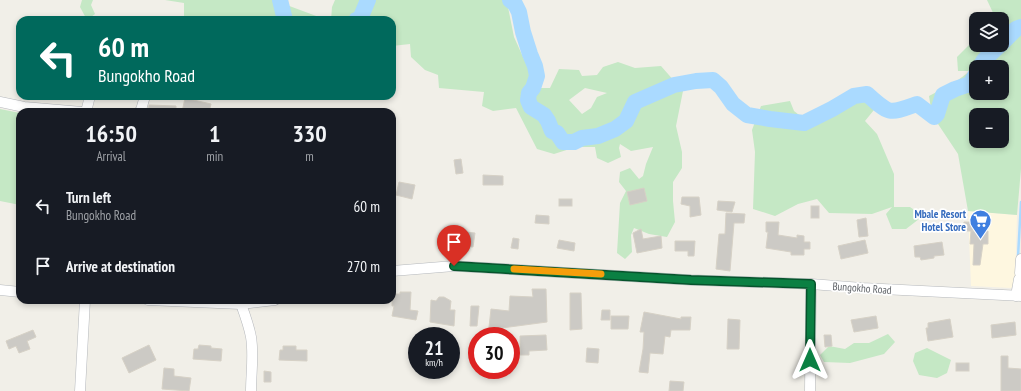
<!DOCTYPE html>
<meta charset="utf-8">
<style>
:root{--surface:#171b24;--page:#20242c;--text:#f1f3f6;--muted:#9ea1a6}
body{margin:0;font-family:"PT Sans Narrow",sans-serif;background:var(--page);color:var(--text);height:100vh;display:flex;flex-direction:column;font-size:15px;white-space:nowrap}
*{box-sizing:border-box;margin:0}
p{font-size:13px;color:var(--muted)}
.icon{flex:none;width:22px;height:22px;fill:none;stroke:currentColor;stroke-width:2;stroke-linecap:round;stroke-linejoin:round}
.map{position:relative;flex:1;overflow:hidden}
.panel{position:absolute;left:16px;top:108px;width:380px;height:196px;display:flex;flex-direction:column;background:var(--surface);border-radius:12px;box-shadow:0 2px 6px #0003}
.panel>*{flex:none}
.banner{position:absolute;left:16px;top:16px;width:380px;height:84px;border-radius:12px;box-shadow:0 2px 6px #0003;background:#00695c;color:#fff;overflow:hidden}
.controls{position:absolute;left:969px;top:12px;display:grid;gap:8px}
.controls a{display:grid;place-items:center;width:40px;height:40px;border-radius:8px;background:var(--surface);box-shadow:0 2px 6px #0003;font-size:20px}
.speed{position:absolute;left:408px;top:327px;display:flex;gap:8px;font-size:20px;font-weight:700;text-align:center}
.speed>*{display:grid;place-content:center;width:52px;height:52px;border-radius:50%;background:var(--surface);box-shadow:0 2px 6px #0003;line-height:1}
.speed small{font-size:10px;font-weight:400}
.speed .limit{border:6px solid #d22;background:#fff;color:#111}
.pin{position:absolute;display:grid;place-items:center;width:34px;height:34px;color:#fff;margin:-41px -17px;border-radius:50% 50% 50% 0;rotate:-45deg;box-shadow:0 0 4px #0007}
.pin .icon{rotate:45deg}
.me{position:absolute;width:44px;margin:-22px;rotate:0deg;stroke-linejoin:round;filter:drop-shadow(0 0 3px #0008)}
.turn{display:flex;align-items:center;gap:14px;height:84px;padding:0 16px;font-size:18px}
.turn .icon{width:52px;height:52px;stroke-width:2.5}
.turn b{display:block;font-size:28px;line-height:34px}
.eta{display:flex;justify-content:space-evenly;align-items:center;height:68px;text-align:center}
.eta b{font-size:24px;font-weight:700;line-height:28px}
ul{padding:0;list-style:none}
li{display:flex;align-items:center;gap:12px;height:60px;padding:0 16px}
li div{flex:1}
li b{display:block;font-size:15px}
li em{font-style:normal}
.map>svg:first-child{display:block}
.commercial{fill:#fef7e0}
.green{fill:#c5e8c5;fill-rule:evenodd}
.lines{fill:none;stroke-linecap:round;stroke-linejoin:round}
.stream{stroke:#aadaff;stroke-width:2.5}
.river{stroke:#aadaff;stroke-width:16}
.building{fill:#cccac5;stroke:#d6d1c6}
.minor-casing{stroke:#b5b8bc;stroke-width:11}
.minor{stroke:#fff;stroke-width:10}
.route-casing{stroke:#07532c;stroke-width:10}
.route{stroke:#0b8043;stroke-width:7}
.slow{stroke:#f59e0b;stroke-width:7}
.labels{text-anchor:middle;stroke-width:3.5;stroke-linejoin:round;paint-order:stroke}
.shop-label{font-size:11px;font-weight:bold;fill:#366cbe;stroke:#fff;text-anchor:end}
.street-label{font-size:11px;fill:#5f6368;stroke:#fff}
</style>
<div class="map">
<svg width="1021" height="391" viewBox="0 0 1021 391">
<rect width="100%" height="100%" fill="#f1efe8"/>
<!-- commercial -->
<path class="commercial" d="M968,211L1017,215L1015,284L1011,288L971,286Z"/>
<!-- green -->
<g class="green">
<path d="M82,0H93L91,5L95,14L87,20L80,7Z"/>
<path d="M165,0H284V4L327,20H283L281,18V20H184V3Z"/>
<path d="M335,0H506L507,2L514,37L537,88H550L559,69L579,70L582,76L597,75L603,67L618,62L635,68L661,66L683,91L676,126L682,152V168L673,182V201L675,222L667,237L649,234L634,228L631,235L632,252L625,259L617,253L620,203L626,191L619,182L620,172L630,168L639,179L643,176L646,164L653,147L631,151L620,144L619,148L621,157L608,163L597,158L595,147H576L554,154L537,149L516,108L493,111L482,106L484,92L439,88L438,75L425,70L411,57L410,44L392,46V20H331L332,7ZM585,88L607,93L597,97L591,108L582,114L569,100Z"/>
<path d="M987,0H1021V169L1017,215L968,211L958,154L932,115L929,96L954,83L970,71H958L957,57L976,38V45H1002V19H993L995,17ZM976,67H1002V93H976ZM976,115H1002V141H976Z"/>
<path d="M863,89L882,100L865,121L877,134L894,174V207H910L923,216L906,229H892L886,214L892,207L872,214L829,213L817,199L798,204L775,216L753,209L755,152L752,130L761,106L790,101L794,111L803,118L843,110Z"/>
<path d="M0,109L20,113V205L0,201Z"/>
<path d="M888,334L895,342L884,354L850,363L824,362L820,355L829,346L845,349L854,343H869Z"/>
<path d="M927,348L951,360L947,373L937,378L919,375L913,361L915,353Z"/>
</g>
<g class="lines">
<!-- stream -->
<path class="stream" d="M1018,257L1021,202"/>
<!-- river -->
<g class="river">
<path d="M280,0L285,20"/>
<path d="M510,0L515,4L519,12L523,32L530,54L535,66L537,76L533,88L529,93L528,100L531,107L544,115L548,121L552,131L557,133L563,142H574L582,138L598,136L615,129L626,121L635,102L674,85L696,81L713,80L721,87L733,104L747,115L770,119L804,123L832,109L854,96L867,94C890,115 889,114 917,104L934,117L937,114L943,95L955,89L970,84L976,74"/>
<path d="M356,20L360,19L368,0"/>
<path d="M1002,43L1016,29L1021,27"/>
<path d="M980,67L984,60L1000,45"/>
</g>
</g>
<!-- building -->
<g class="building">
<path d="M185,98L211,104L209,112H182Z"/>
<path d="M149,105L176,106V112H148Z"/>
<path d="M461,159L463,173L456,174L454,160Z"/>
<path d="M483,175L503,176V185H483Z"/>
<path d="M399,182L415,185L412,199L396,195Z"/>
<path d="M644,188L647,201L630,205L627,192Z"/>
<path d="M682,197H699L701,215L690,217V206L681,204Z"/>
<rect x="559" y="199" width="13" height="7"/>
<path d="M718,201L735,202L732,212L717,210Z"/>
<rect x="811" y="206" width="8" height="12"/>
<path d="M726,213L745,214L744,223H734L730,271L716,269L719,234H725Z"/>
<path d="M536,215L549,216V224L535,223Z"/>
<path d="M866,218L868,236L859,237L857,220Z"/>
<path d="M766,222H779L778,235L797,238V235L804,236V242H810V249H804V255H791V252L766,248L768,232H766Z"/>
<path d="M964,222H977V231H963Z"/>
<path d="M448,226L458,227L457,231L475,233L473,247L446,245Z"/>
<path d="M641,229L643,239L661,236L662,248L637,253L633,233Z"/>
<path d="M971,231H988V244H983L980,265H973L974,244H970Z"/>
<path d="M513,238L519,239L518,249L511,248Z"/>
<path d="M559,240L575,243L574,251L557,248Z"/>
<path d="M865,240L868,253L841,259L838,246Z"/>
<path d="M675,241H695L694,256H688V251H675Z"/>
<path d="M942,242L944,255L934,256V258L921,260L920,257H915L914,246Z"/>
<path d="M532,289H546L547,322L502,328V329L489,327L491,309L509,311L510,296L533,297Z"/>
<path d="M400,292H411L410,310L418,311L416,320L392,316L394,306H392V299H394L395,294H400Z"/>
<path d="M570,293H581L582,329L570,330Z"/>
<path d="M439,297H444L451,301L450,310H455L454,326L430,322L431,300L436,301Z"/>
<path d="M471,306H479L477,326H470Z"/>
<path d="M602,310H610V320H601Z"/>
<path d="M644,312L681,319V317H691L690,330H671L670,337L665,336L663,354L650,353L648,373L639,372L643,349L644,332H640Z"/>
<path d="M611,316H629L628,329H611Z"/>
<path d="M876,316L878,328L854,332L851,320Z"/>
<path d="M728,319L740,320L739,349H727Z"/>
<path d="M950,319L953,337L928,341L926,328H928V323Z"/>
<path d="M1015,322L1016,335L992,338L991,325Z"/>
<path d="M33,330L36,337L27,341L30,349L19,353L16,346L9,349L6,341Z"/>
<path d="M546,335L547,350L529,351V355H520V336Z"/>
<path d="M824,335H831L832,346L825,347Z"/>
<path d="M149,345L156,360L129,373L122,358Z"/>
<path d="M199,345L211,346V348L222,349L221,361L193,359L194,349H198Z"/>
<path d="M283,346H296V350H307V361L279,360L280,350H283Z"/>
<path d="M587,348L599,349L598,363L586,362Z"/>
<path d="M1001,356H1008V368L1021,369V391H1001Z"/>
<rect x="956" y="363" width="13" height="8"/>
<path d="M164,368L174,369V376L191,378L189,391L162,389Z"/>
<path d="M264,371L271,372V382H264Z"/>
<path d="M670,381L684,382L683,391H669Z"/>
</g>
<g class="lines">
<defs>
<g id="minor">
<path d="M0,102L24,107L82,112"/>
<path d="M86,112L90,96"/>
<path d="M139,112L141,110L145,96"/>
<path d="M392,271L454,266L691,280L811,284L862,288L1021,296"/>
<path d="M1020,273L1021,259"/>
<path d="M0,290L20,292"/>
<path d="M1016,296L1019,279"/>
<path d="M148,300L241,304L275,300"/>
<path d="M241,304C245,315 249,326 251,337C254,355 251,373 251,391"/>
<path d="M80,391L85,300"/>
<path d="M810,391L811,284"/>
</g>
</defs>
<!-- minor casing -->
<use href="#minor" class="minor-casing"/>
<!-- minor -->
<use href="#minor" class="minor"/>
</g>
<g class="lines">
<defs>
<path id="route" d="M454,266L691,280L811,284L810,360"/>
</defs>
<!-- route casing -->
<use href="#route" class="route-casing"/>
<!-- route -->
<use href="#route" class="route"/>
<!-- slow -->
<path class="slow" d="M514,269L601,274"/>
</g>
<!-- icons -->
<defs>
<symbol id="supermarket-pin" viewBox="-11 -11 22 30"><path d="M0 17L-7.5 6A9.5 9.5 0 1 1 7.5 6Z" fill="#3f7fe0" stroke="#fff"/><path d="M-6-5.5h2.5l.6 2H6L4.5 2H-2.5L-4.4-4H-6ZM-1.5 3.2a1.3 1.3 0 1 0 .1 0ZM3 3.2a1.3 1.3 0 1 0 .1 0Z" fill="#fff"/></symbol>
</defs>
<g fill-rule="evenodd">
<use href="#supermarket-pin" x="968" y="208" width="25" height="34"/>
</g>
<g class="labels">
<!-- shop labels -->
<g class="shop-label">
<text x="966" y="218">Mbale Resort<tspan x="966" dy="13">Hotel Store</tspan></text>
</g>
<!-- street labels -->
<g class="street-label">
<text transform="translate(862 288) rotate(4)" y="4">Bungokho Road</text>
</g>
</g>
</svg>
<div class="controls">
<a><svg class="icon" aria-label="layers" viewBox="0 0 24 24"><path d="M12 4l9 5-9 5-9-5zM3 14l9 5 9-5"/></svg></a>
<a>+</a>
<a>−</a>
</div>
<div class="speed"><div>21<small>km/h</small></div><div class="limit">30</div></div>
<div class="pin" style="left:454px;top:266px;background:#d93025"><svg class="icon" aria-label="arrive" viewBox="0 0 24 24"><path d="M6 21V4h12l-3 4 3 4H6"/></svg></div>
<svg class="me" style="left:810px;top:360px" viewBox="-20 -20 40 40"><path d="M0-17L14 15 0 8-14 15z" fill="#0b8043" stroke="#fff" stroke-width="4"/></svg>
<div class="banner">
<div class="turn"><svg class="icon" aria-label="left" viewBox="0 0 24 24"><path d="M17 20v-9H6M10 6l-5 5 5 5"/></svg><div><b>60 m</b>Bungokho Road</div></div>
</div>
<section class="panel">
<div class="eta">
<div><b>16:50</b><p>Arrival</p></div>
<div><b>1</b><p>min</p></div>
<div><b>330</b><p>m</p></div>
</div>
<ul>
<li><svg class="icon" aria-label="left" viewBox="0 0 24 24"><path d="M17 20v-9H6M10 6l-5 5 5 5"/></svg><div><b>Turn left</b><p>Bungokho Road</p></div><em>60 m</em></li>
<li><svg class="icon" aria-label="arrive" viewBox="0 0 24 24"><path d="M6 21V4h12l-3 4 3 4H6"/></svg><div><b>Arrive at destination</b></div><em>270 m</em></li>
</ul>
</section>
</div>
